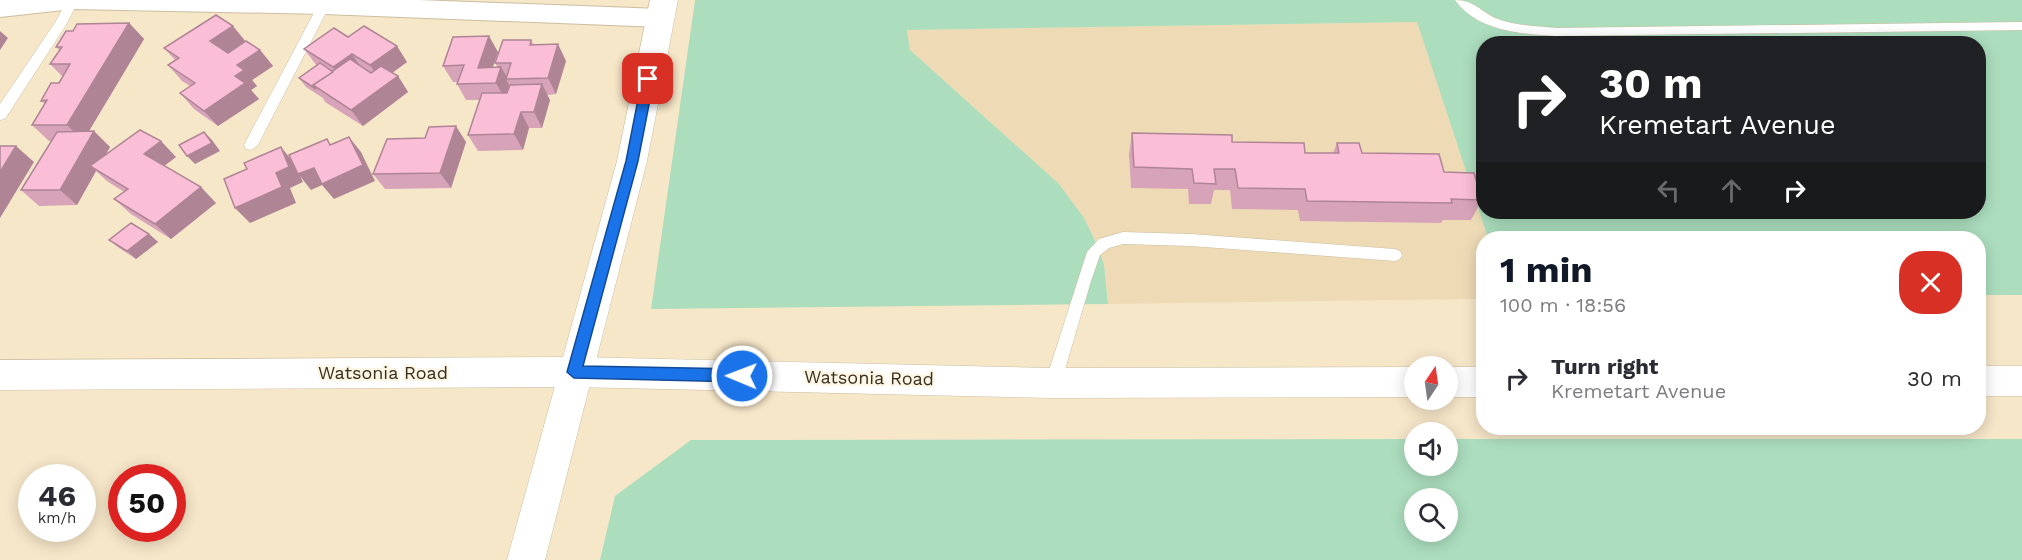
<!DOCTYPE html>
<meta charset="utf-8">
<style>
:root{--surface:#fff;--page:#f2f2f3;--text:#2b2b33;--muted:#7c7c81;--accent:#111827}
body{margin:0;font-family:"Work Sans",sans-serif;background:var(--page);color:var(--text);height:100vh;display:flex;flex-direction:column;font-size:22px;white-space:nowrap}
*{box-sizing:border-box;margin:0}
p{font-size:20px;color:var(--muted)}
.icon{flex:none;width:33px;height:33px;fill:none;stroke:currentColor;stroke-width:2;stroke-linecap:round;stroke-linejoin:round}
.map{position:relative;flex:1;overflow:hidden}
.side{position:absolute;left:1476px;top:231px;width:510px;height:204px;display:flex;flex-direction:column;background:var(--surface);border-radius:24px;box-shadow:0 3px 15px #0003}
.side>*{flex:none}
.guide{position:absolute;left:1476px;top:36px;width:510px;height:183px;border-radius:24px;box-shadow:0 3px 15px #0003;background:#202124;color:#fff;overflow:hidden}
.needle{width:39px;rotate:13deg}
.fabs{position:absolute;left:1404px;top:356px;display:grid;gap:12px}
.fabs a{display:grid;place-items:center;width:54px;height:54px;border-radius:50%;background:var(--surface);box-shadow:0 3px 15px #0003;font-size:30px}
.speed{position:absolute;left:18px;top:464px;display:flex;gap:12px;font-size:30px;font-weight:700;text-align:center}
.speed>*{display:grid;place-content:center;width:78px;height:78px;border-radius:50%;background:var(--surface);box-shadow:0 3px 15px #0003;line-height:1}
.speed small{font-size:15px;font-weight:400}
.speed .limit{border:9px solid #d22;background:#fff;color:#111}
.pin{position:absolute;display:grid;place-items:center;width:51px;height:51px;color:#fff;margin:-26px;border-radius:12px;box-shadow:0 3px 9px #0006}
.me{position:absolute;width:66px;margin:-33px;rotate:271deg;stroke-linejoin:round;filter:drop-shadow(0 0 4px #0008)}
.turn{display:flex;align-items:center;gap:21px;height:126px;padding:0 24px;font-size:27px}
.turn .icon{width:78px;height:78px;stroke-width:2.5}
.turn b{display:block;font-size:42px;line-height:51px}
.lanes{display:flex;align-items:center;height:57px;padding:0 24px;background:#0003;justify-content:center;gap:30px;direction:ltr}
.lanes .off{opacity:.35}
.round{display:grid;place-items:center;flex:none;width:63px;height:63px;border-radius:24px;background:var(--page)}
.overview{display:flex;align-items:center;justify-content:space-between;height:102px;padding:0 24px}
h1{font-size:36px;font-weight:700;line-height:45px;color:var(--accent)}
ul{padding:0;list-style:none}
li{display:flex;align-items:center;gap:18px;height:90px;padding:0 24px}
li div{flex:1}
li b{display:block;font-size:22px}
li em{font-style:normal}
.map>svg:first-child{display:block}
.built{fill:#eedbb6}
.green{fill:#acdebe;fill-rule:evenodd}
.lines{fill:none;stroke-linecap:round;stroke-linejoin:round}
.service-casing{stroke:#ccbda0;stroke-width:1}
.minor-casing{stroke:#ccbda0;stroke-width:2}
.tertiary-casing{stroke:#ccbda0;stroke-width:1}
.secondary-casing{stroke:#ccbda0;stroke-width:1}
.service{fill:#fff;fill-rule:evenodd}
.minor{fill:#fff;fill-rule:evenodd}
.tertiary{fill:#fff;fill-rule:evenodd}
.secondary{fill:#fff;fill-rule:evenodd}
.wall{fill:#d7a3b9}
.shaded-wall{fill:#af8596}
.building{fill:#fabed7;stroke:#af8596;stroke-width:1.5}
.route{fill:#1a73e8;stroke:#114b97;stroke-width:1.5}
.labels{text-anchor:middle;stroke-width:4.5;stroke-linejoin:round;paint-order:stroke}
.street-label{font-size:18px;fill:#352f23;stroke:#fef5e3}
</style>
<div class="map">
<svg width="2022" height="560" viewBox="0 0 2022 560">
<rect width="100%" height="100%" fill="#f7e7c9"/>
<!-- built -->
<path class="built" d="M1418,22L1488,238H1484L1483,299L1108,304L1104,265L910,50L907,30Z"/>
<!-- green -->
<g class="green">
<path d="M695,0H2022V295H1979L1978,238H1488L1417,22L907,30L910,50L1059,184L1084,218L1098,247L1104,265L1108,304L651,309ZM1484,44H1978V212H1484Z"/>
<path d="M1414,439V465H1448V439H2022V560H600L615,496L691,440ZM1414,498H1448V531H1414Z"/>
</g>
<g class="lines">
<defs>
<g id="service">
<path d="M67,0H79L66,25L5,119L0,120V104L56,21Z"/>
<path d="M1455,0C1475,0 1480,12 1498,19C1516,26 1537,26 1556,28L2022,22V30L1556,36C1521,34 1477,31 1455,0Z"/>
<path d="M324,1L330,5L258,145L251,150L246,149L244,145L318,5Z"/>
<path d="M1123,232L1191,234L1395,249L1400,251L1402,255L1400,259L1395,261L1191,246L1123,244L1109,248L1100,255L1091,281L1061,383L1059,388L1053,390L1047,388L1045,383L1087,252L1099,239Z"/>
</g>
<path id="minor" d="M0,0H418L661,9L670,12L674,18L670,24L661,27L324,14L73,9L0,17Z"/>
<path id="tertiary" d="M650,0H678L647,161L545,560H507L617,161Z"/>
<g id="secondary">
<path d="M574,357L1053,368L1414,367V397L1053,398L574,387L0,390V360Z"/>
<rect x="1978" y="366" width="44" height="30"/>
<rect x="1448" y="367" width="36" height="30"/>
</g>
</defs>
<!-- service casing -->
<use href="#service" class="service-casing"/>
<!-- minor casing -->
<use href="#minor" class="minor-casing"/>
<!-- tertiary casing -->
<use href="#tertiary" class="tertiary-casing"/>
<!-- secondary casing -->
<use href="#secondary" class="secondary-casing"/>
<!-- service -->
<use href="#service" class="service"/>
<!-- minor -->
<use href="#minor" class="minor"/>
<!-- tertiary -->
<use href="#tertiary" class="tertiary"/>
<!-- secondary -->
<use href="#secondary" class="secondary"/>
</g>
<!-- wall -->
<g class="wall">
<path d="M129,23L144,39L89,131L110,147L106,154L176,157L164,166L216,203L171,239L131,214L114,199L124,192L107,181L96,171L77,205L39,206L21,190L52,141H49L32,125L45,104L41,101L59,83L63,77L50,64L60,51L56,47L73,31Z"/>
<path d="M348,37L407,62L392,73L398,76L408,92L363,126L325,102L323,98L306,87L299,78L317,66L304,49Z"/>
<path d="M531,40L534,45L566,61L556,94L547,95L550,100L542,128H529L523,150L478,151L468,135L480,100H466L457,84V82H453L443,66L498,52L492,68H498L495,63Z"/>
<path d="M245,41L260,50L273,66L252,80L257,86L251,90L259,99L218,126L194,109L180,93L190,86L182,81L168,65L175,60L164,48Z"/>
<path d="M1132,133L1232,142L1305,153H1333L1337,143L1362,153L1444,172L1482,200L1471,220H1443L1441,223L1300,221L1298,210L1232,209L1230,190H1214L1211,204H1189L1188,189L1131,188L1129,154Z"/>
<path d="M466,142L451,188L385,189L373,174Z"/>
<path d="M149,234L158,242L136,259L119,248L109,240Z"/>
</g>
<!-- shaded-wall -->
<g class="shaded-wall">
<path d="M129,23L144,39L83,141L67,125Z"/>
<path d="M233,26L246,42L223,57L210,41Z"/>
<path d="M0,31L8,38L0,50Z"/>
<path d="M489,36L498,52L487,84L478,68Z"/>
<path d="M558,44L566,61L556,94L548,78Z"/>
<path d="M397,46L407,62L381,81L370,65Z"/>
<path d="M260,50L273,66L252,80L257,86L251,90L259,99L218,126L204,111L235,76L237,65Z"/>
<path d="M352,54L363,70L338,75L333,67Z"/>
<path d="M501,67L508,79H506L509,85L505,99L496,83Z"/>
<path d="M398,76L408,92L363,126L351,110Z"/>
<path d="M542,84L550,100L542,128L534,112Z"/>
<path d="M521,112L529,128L523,150L514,134Z"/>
<path d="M456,126L466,142L451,188L440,173Z"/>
<path d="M94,131L110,147L97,170L90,166L96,171L77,205L60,190Z"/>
<path d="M204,132L212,140L220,151L195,164L187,156Z"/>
<path d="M349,137L361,152L375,181L334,199L322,185L311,190L300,176L303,182L290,188L296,203L250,223L235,208L276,173L281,147L294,163L314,168Z"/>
<path d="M161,141L176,157L160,169L144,154Z"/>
<path d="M16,146L34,162L0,218V172Z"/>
<path d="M201,187L216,203L171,239L155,224Z"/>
<path d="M149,234L158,242L136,259L127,251Z"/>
</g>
<!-- building -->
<g class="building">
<path d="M216,15L233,26L210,41L228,53L246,41L260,50L237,65L244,70L235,76L245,83L204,111L180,93L195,83L168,65L179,58L164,48Z"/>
<path d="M129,23L67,125H32L47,100L41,101L51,83H59L70,64H50L62,47H56L66,31H73L77,24Z"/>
<path d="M364,26L397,46L370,65L352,54L333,67L304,49L334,28L348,37Z"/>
<path d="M489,36L478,68L501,67L496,83L457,84L464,65L443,66L453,37Z"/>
<path d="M503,40H531L530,45L558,44L548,78L506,79L511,63H495Z"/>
<path d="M350,59L371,73L381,66L398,76L351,110L313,85Z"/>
<path d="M320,63L333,72L313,85L316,89L299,78Z"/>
<path d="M542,84L534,112H521L514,134L468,135L482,93H507L510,85Z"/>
<path d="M456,126L440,173L373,174L387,139L425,138L429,127Z"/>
<path d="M140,130L161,141L144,154L201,187L155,224L114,199L128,189L90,166Z"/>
<path d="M94,131L60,190H21L57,132Z"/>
<path d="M204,132L212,143L187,156L179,145Z"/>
<path d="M1132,133L1232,135V142L1304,143L1305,153H1339L1337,143H1359L1362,153L1439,154L1444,172L1474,173L1482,200L1451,199L1452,203L1307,201L1305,189L1238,188L1235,169H1214L1216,184L1194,183L1192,169L1134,167Z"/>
<path d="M349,137L363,165L322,184L314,168L298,174L289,155L327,139L330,145Z"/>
<path d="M0,146H16L0,172Z"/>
<path d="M281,147L289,167L276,173L282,187L235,208L224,179L247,169L244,163Z"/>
<path d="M131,223L149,234L127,251L109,240Z"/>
</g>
<!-- route -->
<path class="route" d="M648,75L654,79L638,161L583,366L742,369L749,376L742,382L574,378L567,372L626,161L642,79Z"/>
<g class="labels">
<!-- street labels -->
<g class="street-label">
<text x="383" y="379">Watsonia Road</text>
<text transform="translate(869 378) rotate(1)" y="6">Watsonia Road</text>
</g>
</g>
</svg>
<div class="fabs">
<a><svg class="needle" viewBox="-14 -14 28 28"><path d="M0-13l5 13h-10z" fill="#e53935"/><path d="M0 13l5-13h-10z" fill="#7c7c81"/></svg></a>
<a><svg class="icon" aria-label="sound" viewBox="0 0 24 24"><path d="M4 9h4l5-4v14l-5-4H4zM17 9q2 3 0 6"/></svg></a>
<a><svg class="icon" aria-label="search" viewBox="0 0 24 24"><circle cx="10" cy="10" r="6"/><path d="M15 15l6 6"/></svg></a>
</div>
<div class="speed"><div>46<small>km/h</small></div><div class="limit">50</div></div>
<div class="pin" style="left:648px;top:79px;background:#d93025"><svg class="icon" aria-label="arrive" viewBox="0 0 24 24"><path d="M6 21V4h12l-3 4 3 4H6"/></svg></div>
<svg class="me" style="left:742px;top:376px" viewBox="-20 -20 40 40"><circle r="17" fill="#1a73e8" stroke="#fff" stroke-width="3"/><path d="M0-11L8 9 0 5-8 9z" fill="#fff"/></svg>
<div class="guide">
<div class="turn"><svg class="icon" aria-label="right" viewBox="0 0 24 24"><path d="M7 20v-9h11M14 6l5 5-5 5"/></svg><div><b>30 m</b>Kremetart Avenue</div></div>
<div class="lanes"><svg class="icon off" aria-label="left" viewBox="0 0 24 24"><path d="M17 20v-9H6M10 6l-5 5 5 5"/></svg><svg class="icon off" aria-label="ahead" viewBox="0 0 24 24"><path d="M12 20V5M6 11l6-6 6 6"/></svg><svg class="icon" aria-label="right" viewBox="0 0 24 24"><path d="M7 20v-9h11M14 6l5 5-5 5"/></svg></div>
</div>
<section class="side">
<div class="overview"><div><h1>1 min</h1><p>100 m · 18:56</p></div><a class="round" style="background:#d93025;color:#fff"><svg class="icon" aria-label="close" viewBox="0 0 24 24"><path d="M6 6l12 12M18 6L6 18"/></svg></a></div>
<ul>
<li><svg class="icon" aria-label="right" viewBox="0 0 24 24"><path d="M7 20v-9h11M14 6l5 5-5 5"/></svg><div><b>Turn right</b><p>Kremetart Avenue</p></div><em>30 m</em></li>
</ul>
</section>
</div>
